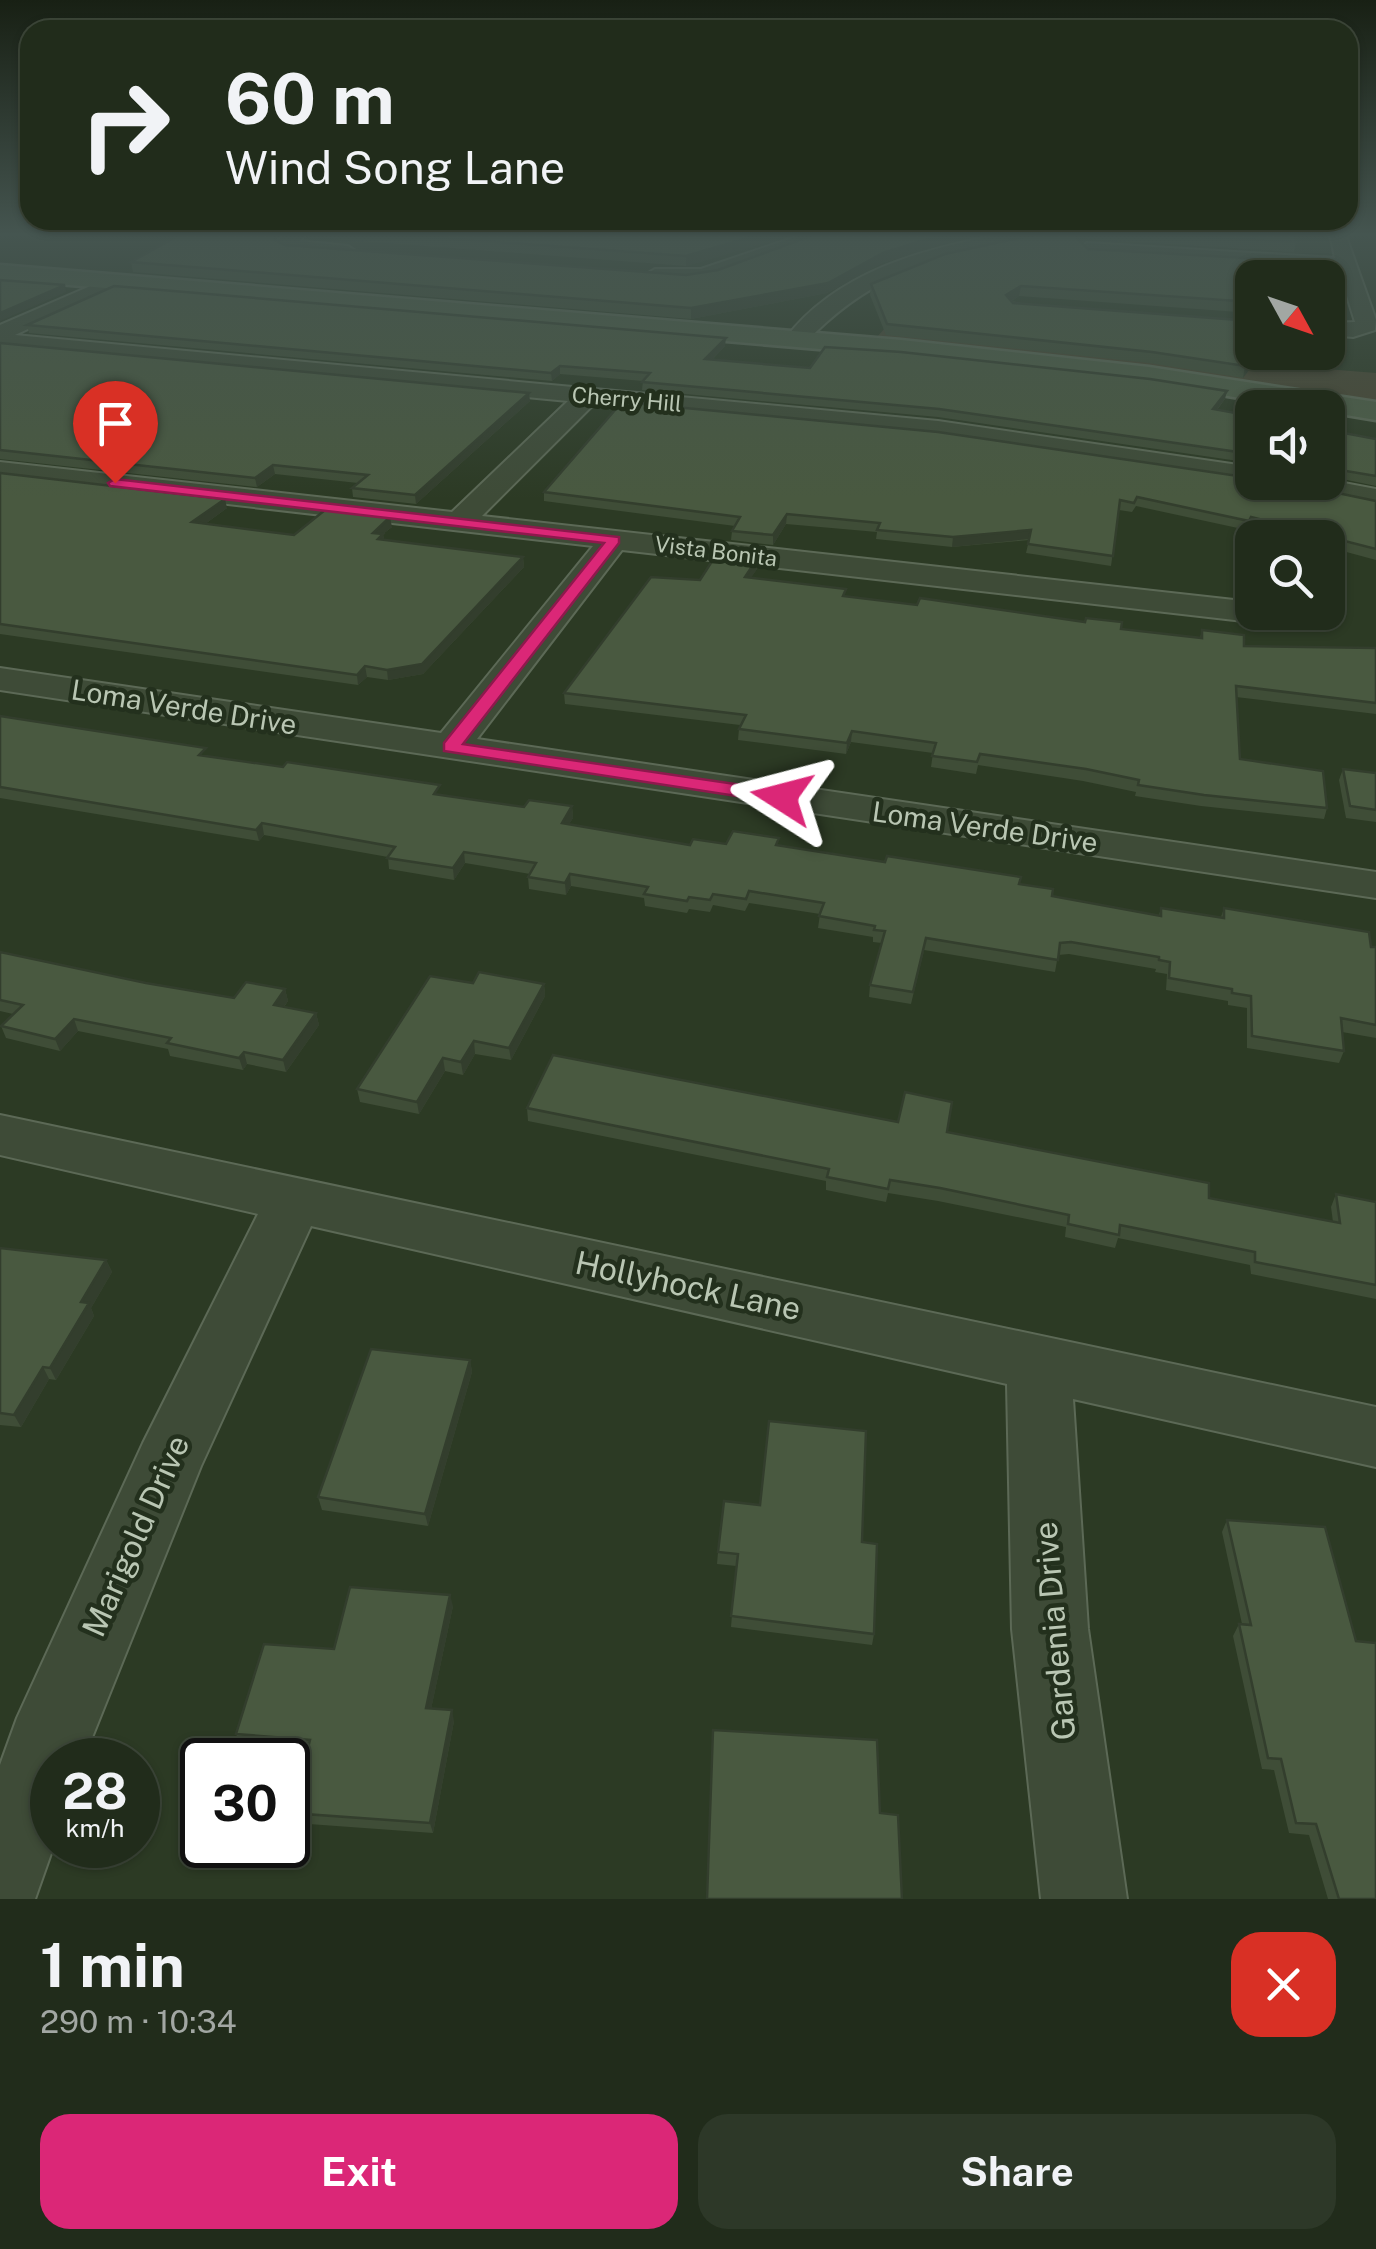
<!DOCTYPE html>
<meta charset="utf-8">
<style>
:root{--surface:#212c1b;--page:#2d3828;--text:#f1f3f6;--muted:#a2a7a3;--line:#3e483a;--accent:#db2777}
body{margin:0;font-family:"Public Sans",sans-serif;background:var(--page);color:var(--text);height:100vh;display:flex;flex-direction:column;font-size:38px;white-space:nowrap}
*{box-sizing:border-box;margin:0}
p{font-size:32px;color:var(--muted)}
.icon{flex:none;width:55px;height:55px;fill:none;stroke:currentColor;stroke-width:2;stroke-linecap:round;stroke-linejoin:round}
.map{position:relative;height:1899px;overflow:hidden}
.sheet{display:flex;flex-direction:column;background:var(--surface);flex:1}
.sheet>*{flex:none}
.banner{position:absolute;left:20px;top:20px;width:1338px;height:210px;border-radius:30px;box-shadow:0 2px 8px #0004,0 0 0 2px var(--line);background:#212c1b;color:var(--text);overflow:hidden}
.needle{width:65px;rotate:130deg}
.fabs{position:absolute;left:1235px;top:260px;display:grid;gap:20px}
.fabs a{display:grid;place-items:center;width:110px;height:110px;border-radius:20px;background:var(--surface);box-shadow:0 2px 8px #0004,0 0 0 2px var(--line);font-size:50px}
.speed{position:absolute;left:30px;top:1738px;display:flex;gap:20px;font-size:50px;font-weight:700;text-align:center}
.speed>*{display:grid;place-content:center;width:130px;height:130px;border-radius:50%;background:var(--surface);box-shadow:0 2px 8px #0004,0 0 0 2px var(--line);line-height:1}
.speed small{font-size:25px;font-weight:400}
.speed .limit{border:5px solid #111;border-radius:15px;background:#fff;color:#111}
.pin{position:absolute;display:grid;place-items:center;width:85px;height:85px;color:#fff;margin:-102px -42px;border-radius:50% 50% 50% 0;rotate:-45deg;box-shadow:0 0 10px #0007}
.pin .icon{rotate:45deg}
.me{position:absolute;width:110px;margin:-55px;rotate:279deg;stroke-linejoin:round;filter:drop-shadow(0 0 8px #0008)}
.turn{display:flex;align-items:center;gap:35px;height:210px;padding:0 40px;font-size:45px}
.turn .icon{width:130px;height:130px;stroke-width:2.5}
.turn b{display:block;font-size:70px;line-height:85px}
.round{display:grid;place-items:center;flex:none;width:105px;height:105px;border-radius:30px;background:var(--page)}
.head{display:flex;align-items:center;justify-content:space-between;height:170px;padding:0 40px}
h1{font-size:60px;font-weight:700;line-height:75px}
.button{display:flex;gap:20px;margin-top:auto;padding:20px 40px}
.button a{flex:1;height:115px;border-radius:30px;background:var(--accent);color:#fff;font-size:40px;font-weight:700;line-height:115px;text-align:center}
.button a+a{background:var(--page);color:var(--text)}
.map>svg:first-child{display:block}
.green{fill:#484632}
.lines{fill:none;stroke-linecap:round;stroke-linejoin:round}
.minor-casing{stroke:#5c6956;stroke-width:4}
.secondary-casing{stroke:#5c6956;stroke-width:5}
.minor{fill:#3e4b37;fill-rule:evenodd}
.secondary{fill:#4d5e46;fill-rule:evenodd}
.wall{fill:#3f4d37}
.shaded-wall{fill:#333e2d}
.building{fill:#495940;stroke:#333e2d;stroke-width:2.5}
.route{fill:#db2777;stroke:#8e194d;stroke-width:2.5}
.labels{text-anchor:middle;stroke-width:9;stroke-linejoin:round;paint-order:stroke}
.far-street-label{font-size:22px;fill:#b9c6b3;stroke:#23301d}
.street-label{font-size:28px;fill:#b9c6b3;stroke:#23301d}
.near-street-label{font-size:32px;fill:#b9c6b3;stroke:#23301d}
</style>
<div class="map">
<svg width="1376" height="1899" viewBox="0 0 1376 1899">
<rect width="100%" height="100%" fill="#2c3a24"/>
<!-- green -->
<path class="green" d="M885,328L1088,350L1376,373V403L1149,369L877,337Z"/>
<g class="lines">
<defs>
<g id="minor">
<path d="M285,234H306L299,241L348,246L357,252L348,258L280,249L277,241Z"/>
<path d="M804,234H829L703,281H655L645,275L655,269H701Z"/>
<path d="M1003,234H1046L1043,238C941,262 882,262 804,344L796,346L785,339C837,271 923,249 1003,234Z"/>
<path d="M1330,234L1346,236L1376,320L1375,330L1353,337L1328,335V323L1355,322L1339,270L1087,255L1078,249L1087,243L1335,258Z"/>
<path d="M116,275L123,277V285L15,335L938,421L1252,467V482H1256L1252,483L938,437L594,404L482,516L1252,602V612H1268L1264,619L1252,622L622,550L477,739L1376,872V898L0,690V668L441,733L593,546L0,478V462L452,512L568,401L0,347V325Z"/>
<path d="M1328,480L1376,489V507L1283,488L1279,482Z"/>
<path d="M0,1115L1376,1407V1467L1073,1399L1088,1629L1127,1899H1041L1012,1629L1007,1384L311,1226L201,1466L83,1760H52L54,1845L35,1899H0V1765L17,1718L143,1443L258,1214L0,1155Z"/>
</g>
<path id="secondary" d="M0,265L901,340L1149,367L1376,402V420L1328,412V408H1300L1149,383L901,356L0,279Z"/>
</defs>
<!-- minor casing -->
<use href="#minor" class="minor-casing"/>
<!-- secondary casing -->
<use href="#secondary" class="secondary-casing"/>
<!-- minor -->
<use href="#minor" class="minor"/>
<!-- secondary -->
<use href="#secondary" class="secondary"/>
</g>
<!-- wall -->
<g class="wall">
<path d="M181,234H281L275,240L285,245L686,275L718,270L816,234H987L942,244L882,263L827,293L691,319L133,272L131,262Z"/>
<path d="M307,234H795L686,266L308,237Z"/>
<path d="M1038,234H1295L1296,242L1294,252L1087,239L1082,243L1088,249L1252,278V313L1019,296L1012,301L1252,352H1323L1320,362L1259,357L1243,378L1149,363L886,335L870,295L871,284Z"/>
<path d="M27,325L725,346L712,360L1225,399L1217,410L1252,416V463L938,417L642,390L643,381L560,374L552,381L29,333Z"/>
<path d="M0,343L530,401L416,504L353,497L352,488L358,483L275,474L257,487L0,459Z"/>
<path d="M1328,430L1376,439V486L1328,476Z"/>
<path d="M0,473L227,508L205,524L294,535L392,527L383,534L384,540L523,557L524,567L423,674L388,680L367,677L358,685L0,634Z"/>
<path d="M1252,478L1376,501V560L1328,547V538H1292L1249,526L1247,530L1136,506L1132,512L1119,510L1111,566L1026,553L1029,540L952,547L876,539L877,532L786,524L773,545L731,540L732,531L735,526L544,501V492Z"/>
<path d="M757,559V569L751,577L845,597L1200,638L1202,630L1244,646L1376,648V714L1236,697L1240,759L1327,808L1324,819L1201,806L1135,796L1136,792L1083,781L978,765L976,774L931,767L933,753L851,742L846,754L738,740L739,729L740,725L565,704L564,693L700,580Z"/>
<path d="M0,716L208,756L441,795L524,807L572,806L573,818L569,824L690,845H779L1019,884L1052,896L1159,915L1161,908L1221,917L1224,908L1376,947V1038L1342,1032L1344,1051L1339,1063L1247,1048V1008L1228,1005V1001L1166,990L1167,974L1155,972L1156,969L1069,954L1058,955L1055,972L924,950L911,1004L869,997L870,985L882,943L873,942V937L818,928L820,914L749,903L745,911L713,905L710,912L689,909L687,913L645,906L644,898L571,886L566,895L529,889L528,877L530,874L465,863L454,880L389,869L388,857L264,835L259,841L0,798Z"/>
<path d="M1343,769L1376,773V822L1346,818L1339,780Z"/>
<path d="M0,952L146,983L234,998L285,989L288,1001L284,1007L316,1013L319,1025L286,1072L247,1064L243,1070L170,1056L168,1049L78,1031L60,1051L6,1038L1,1026L13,1014L0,1011Z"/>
<path d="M473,983L544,984L545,996L511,1060L475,1054L463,1075L445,1071L419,1114L360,1102L357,1089Z"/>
<path d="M527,1108L947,1132L1209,1198L1333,1222L1331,1207L1336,1194L1376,1202V1299L1251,1274L1250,1265L1118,1238L1115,1248L1065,1237L1066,1227L938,1201L888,1193L886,1202L826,1190V1181L528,1121Z"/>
<path d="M0,1248L106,1260L112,1272L91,1308L94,1316L56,1380L49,1379L21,1427L0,1425Z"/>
<path d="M470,1360L472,1372L428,1526L322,1510L318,1497Z"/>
<path d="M1227,1520L1376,1899H1328L1309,1835L1289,1833L1274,1770L1262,1769L1233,1636L1239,1624H1242L1222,1532Z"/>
<path d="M862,1542L874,1634L872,1645L731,1627L736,1566L717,1564L718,1552Z"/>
<path d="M453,1606L431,1709L454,1721L433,1833L295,1823L291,1813L308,1750L241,1745L236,1734L334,1649Z"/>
</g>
<!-- shaded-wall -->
<g class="shaded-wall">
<path d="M761,234H795L686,266V256Z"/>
<path d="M943,234H987L942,244L882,263L827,293L691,319V308L883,253Z"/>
<path d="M1083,234H1088L1087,239L1074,248L1076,238Z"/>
<path d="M65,285L66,292L0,321V313Z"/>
<path d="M1021,286L1019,296L1004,306L1006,295Z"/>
<path d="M726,338L725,346L705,367V359Z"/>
<path d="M1256,352H1260L1259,357L1243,378L1245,366Z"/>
<path d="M560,366V374L552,381L551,373Z"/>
<path d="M1227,391L1225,399L1211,417L1213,409Z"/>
<path d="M529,393L530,401L416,504L415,495Z"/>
<path d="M273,465L275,474L257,487L255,478Z"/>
<path d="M225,499L227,508L194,532L192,522Z"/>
<path d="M787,514L786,524L773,545V535Z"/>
<path d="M390,517L392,527L383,534L385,543L373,533Z"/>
<path d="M1031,530L1029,539L952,547L953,537Z"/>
<path d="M523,557L524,567L423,674L388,680L387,670Z"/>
<path d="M757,559V569L745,587V577Z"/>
<path d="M365,666L367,677L358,685L357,675Z"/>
<path d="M852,731L851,742L846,754L847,743Z"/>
<path d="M572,806L573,818L563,834L562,823Z"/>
<path d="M262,823L264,835L259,841L256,830Z"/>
<path d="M464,852L465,863L454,880L453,868Z"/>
<path d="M570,874L571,886L566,895L565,883Z"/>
<path d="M544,984L545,996L511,1060L509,1048Z"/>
<path d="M285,989L288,1001L276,1017L274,1005Z"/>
<path d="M316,1013L319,1025L286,1072L283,1060Z"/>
<path d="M74,1019L78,1031L60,1051L55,1039Z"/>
<path d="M474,1041L475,1054L463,1075L461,1062Z"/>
<path d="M244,1052L247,1064L243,1070L239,1058Z"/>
<path d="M443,1058L445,1071L419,1114L417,1102Z"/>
<path d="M106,1260L112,1272L91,1308L94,1316L56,1380L50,1368L81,1302Z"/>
<path d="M470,1360L472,1372L428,1526L425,1514Z"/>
<path d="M43,1367L49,1379L21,1427L14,1415Z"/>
<path d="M450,1595L453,1606L429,1719L426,1708Z"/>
<path d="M452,1710L454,1721L433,1833L430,1823Z"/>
</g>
<!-- building -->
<g class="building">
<path d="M181,234H273L275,240L285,245L686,275L718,270L816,234H944L883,253L828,283L691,308L131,262Z"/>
<path d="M389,234H761L686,256Z"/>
<path d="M1038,234H1083L1076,238L1088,249L1300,261L1304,278H1252V302L1021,286L1006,295L1013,303L1252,321V352H1256L1245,366L1152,352L887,324L871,284L945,254Z"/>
<path d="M1156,234H1295L1296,242Z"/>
<path d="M0,281V280L65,285L0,313Z"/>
<path d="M114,286L726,338L705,359L810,368L825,347L901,352L1150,379L1227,391L1213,409L1252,416V454L939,409L642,382L650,373L560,366L551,373L27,325Z"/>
<path d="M0,343L529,393L415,495L352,488L368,475L273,465L255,478L0,450Z"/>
<path d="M622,402L938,432L1252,478V482H1285L1376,501V549L1251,517L1249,521L1137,497L1134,503L1120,500L1113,556L1028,544L1031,530L953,537L877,530L880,523L787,514L773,535L732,531L740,517L544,492Z"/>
<path d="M1328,430L1376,439V476L1328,468Z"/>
<path d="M0,473L225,499L192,522L294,535L325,510L390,517L373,533L383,534L378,539L523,557L422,664L387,670L365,666L357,675L0,624Z"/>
<path d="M716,555L757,559L745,577L846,589L843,596L917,605L920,598L1085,622L1086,618L1122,622L1121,629L1202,638V630L1244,635V646L1376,648V703L1236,686L1240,759L1323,771L1327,808L1204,795L1138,785L1139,780L1086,769L980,754L977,762L932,756L936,743L852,731L847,743L739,729L746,715L564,693L651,577L700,580Z"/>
<path d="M0,716L206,748L199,755L283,767L287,762L440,785L434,794L524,807L529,800L572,806L562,823L690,845L693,839L726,844L733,831L779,838L776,845L885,862L887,856L1021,877L1019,884L1053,889L1052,896L1161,916V908L1224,918V908L1369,932L1371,947H1376V1025L1341,1018L1344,1051L1252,1036L1251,996L1232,993V989L1169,978L1170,962L1159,960V957L1071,942L1060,943L1058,960L926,938L913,992L870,985L885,931L874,930L875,926L819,916L824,903L749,891L746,899L713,894L710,900L689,897L687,901L644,894L648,887L570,874L565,883L528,877L536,863L464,852L453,868L387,858L395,847L262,823L256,830L0,787Z"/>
<path d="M1343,769L1376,773V810L1350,806Z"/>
<path d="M0,952L146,983L234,998L246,982L285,989L274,1005L316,1013L283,1060L244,1052L239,1058L167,1043L171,1038L74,1019L55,1039L1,1026L23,1005L0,1000Z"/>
<path d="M479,972L544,984L509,1048L474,1041L461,1062L443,1058L417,1102L357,1089L430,976L473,983Z"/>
<path d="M553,1055L898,1122L905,1092L952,1102L947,1132L1209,1183V1198L1340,1223L1336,1194L1376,1202V1285L1255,1262V1252L1120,1225L1119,1235L1068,1224L1069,1215L940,1188L890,1180L888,1189L827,1177L829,1169L527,1108Z"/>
<path d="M0,1248L106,1260L81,1302L89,1303L50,1368L43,1367L14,1415L0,1413Z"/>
<path d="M371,1349L470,1360L425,1514L318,1497Z"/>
<path d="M769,1421L866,1431L862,1542L877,1544L874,1634L731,1616L738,1554L718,1552L724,1501L760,1505Z"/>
<path d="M1227,1520L1325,1527L1356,1641L1376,1643V1899H1339L1316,1824L1296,1823L1281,1759L1268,1758L1239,1624L1251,1625Z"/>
<path d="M350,1587L450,1595L426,1708L452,1710L430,1823L291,1813L310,1740L236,1734L264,1644L334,1649Z"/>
<path d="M713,1730L877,1740L880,1813L898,1815L902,1899H707Z"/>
</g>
<!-- sky -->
<linearGradient id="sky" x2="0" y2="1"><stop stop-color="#182014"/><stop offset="0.47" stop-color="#455550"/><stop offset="1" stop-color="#455550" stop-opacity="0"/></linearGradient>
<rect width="1376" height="499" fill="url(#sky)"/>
<!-- route -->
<path class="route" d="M115,479L619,537V543L463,744L782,791L792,797L782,803L444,751V743L604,543L110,486L108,483Z"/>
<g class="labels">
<!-- far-street labels -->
<g class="far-street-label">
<text transform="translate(627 399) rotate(5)" y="8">Cherry Hill</text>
<text transform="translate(716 551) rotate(7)" y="8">Vista Bonita</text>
</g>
<!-- street labels -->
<g class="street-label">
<text transform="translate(184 707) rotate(9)" y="10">Loma Verde Drive</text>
<text transform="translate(985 827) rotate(8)" y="10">Loma Verde Drive</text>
</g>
<!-- near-street labels -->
<g class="near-street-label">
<text transform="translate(688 1286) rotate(12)" y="11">Hollyhock Lane</text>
<text transform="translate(136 1536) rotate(-66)" y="11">Marigold Drive</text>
<text transform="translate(1055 1631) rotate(-95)" y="11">Gardenia Drive</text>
</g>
</g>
</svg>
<div class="fabs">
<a><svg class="needle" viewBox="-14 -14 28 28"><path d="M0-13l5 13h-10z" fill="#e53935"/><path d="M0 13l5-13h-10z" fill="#a2a7a3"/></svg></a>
<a><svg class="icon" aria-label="sound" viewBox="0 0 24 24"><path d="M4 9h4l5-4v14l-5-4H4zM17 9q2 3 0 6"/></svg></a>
<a><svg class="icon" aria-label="search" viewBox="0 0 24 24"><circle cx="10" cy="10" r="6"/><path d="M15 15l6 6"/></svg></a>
</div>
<div class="speed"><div>28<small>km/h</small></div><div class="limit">30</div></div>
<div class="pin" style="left:115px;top:483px;background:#d93025"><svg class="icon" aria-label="arrive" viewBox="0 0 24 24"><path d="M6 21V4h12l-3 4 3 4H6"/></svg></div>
<svg class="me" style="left:782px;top:797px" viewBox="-20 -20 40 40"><path d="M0-17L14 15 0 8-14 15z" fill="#db2777" stroke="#fff" stroke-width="4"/></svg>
<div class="banner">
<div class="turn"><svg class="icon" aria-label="right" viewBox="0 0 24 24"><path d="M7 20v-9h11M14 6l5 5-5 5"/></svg><div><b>60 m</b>Wind Song Lane</div></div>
</div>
</div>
<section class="sheet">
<div class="head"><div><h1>1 min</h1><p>290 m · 10:34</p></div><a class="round" style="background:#d93025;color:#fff"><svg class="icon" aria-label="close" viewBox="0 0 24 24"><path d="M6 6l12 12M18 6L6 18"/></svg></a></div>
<div class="button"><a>Exit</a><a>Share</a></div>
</section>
